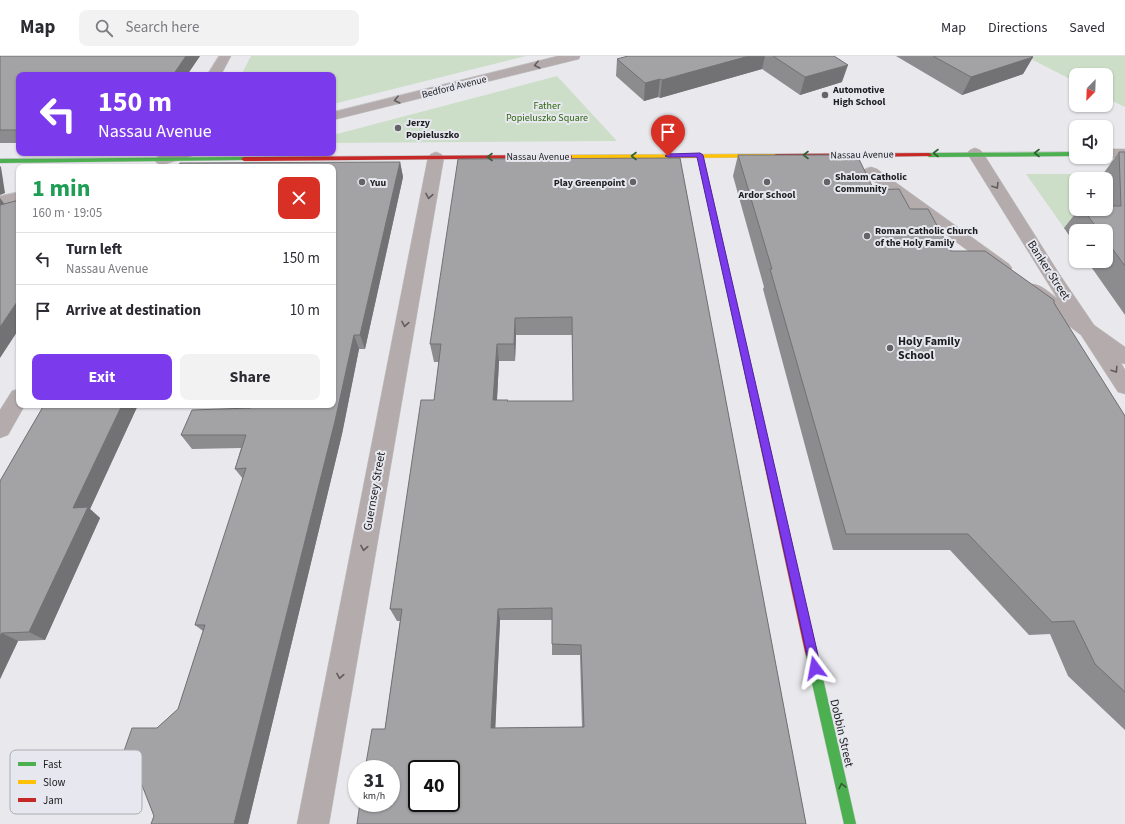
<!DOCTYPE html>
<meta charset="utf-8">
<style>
:root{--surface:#fff;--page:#f2f2f3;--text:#2b2b33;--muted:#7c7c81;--line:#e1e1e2;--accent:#7c3aed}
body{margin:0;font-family:"Source Sans 3",sans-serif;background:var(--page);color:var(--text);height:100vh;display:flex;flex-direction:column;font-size:15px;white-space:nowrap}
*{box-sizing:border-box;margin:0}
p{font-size:13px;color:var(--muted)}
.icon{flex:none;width:22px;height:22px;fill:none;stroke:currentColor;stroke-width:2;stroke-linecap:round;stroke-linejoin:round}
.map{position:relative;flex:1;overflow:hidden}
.details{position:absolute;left:16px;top:108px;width:320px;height:244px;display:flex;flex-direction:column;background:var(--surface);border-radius:8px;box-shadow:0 1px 3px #0004}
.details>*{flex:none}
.hud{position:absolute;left:16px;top:16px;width:320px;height:84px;border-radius:8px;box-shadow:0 1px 3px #0004;background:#7c3aed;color:#fff;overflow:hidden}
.needle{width:26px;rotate:203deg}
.controls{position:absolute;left:1069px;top:12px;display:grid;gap:8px}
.controls a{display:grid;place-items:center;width:44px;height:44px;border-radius:8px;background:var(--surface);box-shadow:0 1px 3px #0004;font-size:20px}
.speed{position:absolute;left:348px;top:704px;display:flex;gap:8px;font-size:20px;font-weight:700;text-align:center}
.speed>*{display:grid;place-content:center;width:52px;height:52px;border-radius:50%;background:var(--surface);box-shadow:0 1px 3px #0004;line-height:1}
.speed small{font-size:10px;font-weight:400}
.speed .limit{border:2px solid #111;border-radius:6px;background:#fff;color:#111}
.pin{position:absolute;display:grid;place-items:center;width:34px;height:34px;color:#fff;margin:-41px -17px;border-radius:50% 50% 50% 0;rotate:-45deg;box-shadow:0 0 4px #0007}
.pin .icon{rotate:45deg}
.me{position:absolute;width:44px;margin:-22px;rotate:347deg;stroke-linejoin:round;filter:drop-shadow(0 0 3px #0008)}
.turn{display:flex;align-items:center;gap:14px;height:84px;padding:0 16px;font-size:18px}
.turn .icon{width:52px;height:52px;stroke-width:2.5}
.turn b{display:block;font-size:28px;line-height:34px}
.round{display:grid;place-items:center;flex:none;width:42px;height:42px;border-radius:8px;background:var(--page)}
.headline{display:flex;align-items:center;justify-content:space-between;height:68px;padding:0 16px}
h1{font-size:24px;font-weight:700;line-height:30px;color:#1e9e55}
.button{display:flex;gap:8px;margin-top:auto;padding:8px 16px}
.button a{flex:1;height:46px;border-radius:8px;background:var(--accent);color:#fff;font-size:16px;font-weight:700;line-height:46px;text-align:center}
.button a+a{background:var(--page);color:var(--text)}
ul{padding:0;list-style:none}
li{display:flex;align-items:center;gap:12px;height:52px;padding:0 16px;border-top:1px solid var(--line)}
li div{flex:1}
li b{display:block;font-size:15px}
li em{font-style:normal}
header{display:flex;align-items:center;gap:24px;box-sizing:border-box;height:56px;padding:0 20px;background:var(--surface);border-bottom:1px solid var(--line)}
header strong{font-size:19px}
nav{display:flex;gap:22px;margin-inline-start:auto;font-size:14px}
.search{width:280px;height:36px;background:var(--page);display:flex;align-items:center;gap:10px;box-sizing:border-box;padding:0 14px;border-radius:8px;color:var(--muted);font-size:15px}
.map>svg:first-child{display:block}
.green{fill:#ccdec8;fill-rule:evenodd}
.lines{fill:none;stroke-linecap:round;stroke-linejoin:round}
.street-casing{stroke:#c5c5c7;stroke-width:1}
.fast-casing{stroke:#c5c5c7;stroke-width:1}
.slow-casing{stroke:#c5c5c7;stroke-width:1}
.jam-casing{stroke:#c5c5c7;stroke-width:1}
.street{fill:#b4abac;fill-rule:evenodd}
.fast{fill:#4caf50;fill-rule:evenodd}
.slow{fill:#ffc107;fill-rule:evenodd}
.jam{fill:#c62828;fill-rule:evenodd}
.wall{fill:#8c8b8d;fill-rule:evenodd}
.shaded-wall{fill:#727173}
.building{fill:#a3a2a4;stroke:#727173;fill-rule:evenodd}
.oneway{stroke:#615d5f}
.oneway2{stroke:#325f36}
.route{fill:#7c3aed;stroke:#51269a}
.poi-dot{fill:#646468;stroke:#e7e8ef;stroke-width:1.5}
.labels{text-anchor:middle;stroke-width:4;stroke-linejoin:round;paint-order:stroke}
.far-street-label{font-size:10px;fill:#1d1d20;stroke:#e7e8ef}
.far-poi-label{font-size:10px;font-weight:bold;fill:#1d1d20;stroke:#e7e8ef;text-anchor:start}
.far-park-label{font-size:10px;fill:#2e670c;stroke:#e7e8ef}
.street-label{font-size:12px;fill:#1d1d20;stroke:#e7e8ef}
.poi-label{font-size:12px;font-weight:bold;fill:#1d1d20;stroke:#e7e8ef;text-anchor:start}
.key{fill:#e7e8ef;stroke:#aaabb1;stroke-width:1}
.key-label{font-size:11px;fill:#1d1d20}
</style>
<header>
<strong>Map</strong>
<div class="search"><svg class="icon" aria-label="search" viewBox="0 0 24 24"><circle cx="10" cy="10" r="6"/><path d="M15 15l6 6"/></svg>Search here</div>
<nav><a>Map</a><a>Directions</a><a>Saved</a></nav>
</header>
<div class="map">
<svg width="1125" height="768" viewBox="0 0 1125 768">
<rect width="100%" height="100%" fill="#e9e9ed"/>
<!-- green -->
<g class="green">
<path d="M251,0H526L333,48V19H241Z"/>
<path d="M1025,0H1125V51L1106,42V19H1076V26Z"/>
<path d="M557,20L617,85L333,87V79Z"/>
<path d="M1026,118H1125L1106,205V175H1076V189ZM1076,123H1106V153H1076Z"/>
</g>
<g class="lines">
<defs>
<g id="street">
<path d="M219,0H231L221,19H207Z"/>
<path d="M558,0H580L579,3L333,64V56Z"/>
<path d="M975,92L980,94L983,97L1060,219L1094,269L1125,291V308L1121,307L1125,314V338L1118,336L1081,279L1025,237L1023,233L1025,229C1038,225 1047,235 1057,242L967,97L970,94Z"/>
<path d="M1106,93H1125V103L1101,101H1106Z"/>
<path d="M436,96L441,98L444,101L329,768H297L428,101L431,98Z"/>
<path d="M170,97H195L192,100L162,109L157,107L154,104L157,101Z"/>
<path d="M871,111L877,113L1009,208L1012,212L1009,216L1003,218L997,216L865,119L863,116L865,113Z"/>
<path d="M19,136V146L0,150V140Z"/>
<path d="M19,333V349H25L8,379L0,382V354L12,335Z"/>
</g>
<g id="fast">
<path d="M1076,96V100L929,101L926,99L929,97Z"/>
<path d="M700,97L703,99L748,296L744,299L740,296L697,99Z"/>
<path d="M244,101L247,103L246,104L0,107V103Z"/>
<path d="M811,590L815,592L817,596L856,768H844L805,596L807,592Z"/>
</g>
<path id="slow" d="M776,98L778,99V101L570,103L567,101L570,99Z"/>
<g id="jam">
<path d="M929,97L932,99L931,100L776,102L773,100L776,98Z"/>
<path d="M570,99L572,100V102L244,105L241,103L244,101Z"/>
<path d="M744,293L748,296L817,596L815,600L811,602L807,600L805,596L740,296Z"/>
</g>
</defs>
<!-- street casing -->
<use href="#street" class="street-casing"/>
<!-- fast casing -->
<use href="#fast" class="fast-casing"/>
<!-- slow casing -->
<use href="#slow" class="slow-casing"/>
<!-- jam casing -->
<use href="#jam" class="jam-casing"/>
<!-- street -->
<use href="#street" class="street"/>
<!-- fast -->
<use href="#fast" class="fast"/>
<!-- slow -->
<use href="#slow" class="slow"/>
<!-- jam -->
<use href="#jam" class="jam"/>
</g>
<!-- wall -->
<g class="wall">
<path d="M0,0H200L187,19H19V87H0Z"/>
<path d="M628,0H834L842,26L800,39L762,13L660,42L658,41L644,45L616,20L617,3Z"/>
<path d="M896,0H1031L1033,1L1023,18L962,39Z"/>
<path d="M1119,96H1125V259L1087,205H1106V175H1076V189L1064,172L1079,153H1106V123H1103V118Z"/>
<path d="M738,99L874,134L910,153L951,195L1054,247L1125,360V674L1068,620L1050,578L1029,579L950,494H833L763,233L764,231L733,120Z"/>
<path d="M680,102L806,768L385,673L400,565H397L390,553L434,344L439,306H434L430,288ZM516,279H572L573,345H508L497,344L499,305H515ZM500,564H552V599H580L582,671L495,672Z"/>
<path d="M400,106L403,121L365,293H359L342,378L248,768H151L154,760L142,728H131L114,724L157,672L178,653L203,575L195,569L243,423L235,413L241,392L192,393L181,379L251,352L333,349Z"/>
<path d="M44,349H138L90,453L100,462L45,584L18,585L0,623V425Z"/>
</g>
<!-- shaded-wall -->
<g class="shaded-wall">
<path d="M186,0H200L187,19H173Z"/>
<path d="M749,0H765L762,13L660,42L662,24Z"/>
<path d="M1033,1L1023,18L962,39L971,21Z"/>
<path d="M848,9L842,26L800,39L805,21Z"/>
<path d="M660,23L658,41L644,45L645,27Z"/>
<path d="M400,106L403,121L365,293L360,279Z"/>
<path d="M0,110L1,111L5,137L0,139Z"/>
<path d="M0,142L6,150L0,158Z"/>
<path d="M19,243V273L0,302V271Z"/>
<path d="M515,262L516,279L515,305L514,288Z"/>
<path d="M354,279L359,293L342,378L248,768H234Z"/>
<path d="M497,288L499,305L496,360L493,344Z"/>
<path d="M122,349H138L90,453L100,462L45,584L29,576L73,452Z"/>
<path d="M498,553L500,564L495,680L491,672Z"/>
<path d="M2,577L18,585L0,623V580Z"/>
</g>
<!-- building -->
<g class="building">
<path d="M0,0H186L173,19H19V74H0Z"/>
<path d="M628,0H749L662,24L660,23L645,27L617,3Z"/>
<path d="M773,0H834L848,9L805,21Z"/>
<path d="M933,0H1031L1033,1L971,21Z"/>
<path d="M1119,96H1125V210L1106,184V175H1099L1083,153H1106V150H1121Z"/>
<path d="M738,99H857L874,134L899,133L910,153H928L951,195H985L1054,244V247L1125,360V636L1095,608L1074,565L1052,566L968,478H846L770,213H772Z"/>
<path d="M680,102L806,768H357L360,747H391V713H365L372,673H385L402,553H390L421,344H434L441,288H430L458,103ZM572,261L573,345H507L508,344H493L497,288H514L515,262ZM552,552V588L581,589L584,671L491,672L498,553ZM417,713H451V747H417Z"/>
<path d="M400,106L360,279H354L335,365L234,768H151L154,760L140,724H114L132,672H157L178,653L205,569H195L246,412L235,413L246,379H181L192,354L251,352L252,349H333V111H178L180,107Z"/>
<path d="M19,144V243L0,271V149Z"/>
<path d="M44,349H122L73,452L88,451L29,576L2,577L0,580V425Z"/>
</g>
<!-- one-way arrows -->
<defs><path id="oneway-chevron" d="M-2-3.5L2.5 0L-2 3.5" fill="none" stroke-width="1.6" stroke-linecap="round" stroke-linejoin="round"/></defs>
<g class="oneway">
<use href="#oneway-chevron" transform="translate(537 9) rotate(166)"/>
<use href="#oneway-chevron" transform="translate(397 44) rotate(166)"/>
<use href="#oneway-chevron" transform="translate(996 130) rotate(58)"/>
<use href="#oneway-chevron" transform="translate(429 140) rotate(100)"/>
<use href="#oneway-chevron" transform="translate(405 268) rotate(100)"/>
<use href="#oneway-chevron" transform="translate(1115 314) rotate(57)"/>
<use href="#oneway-chevron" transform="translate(364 492) rotate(100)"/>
<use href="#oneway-chevron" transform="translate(340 620) rotate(100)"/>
</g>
<g class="oneway2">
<use href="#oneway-chevron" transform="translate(936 97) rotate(180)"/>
<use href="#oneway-chevron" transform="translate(1037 97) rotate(-180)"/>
<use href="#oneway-chevron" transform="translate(806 99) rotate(180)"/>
<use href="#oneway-chevron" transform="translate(634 100) rotate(180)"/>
<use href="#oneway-chevron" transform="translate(490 101) rotate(180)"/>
<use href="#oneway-chevron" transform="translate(842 730) rotate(-103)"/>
</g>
<!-- route -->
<path class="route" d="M700,97L703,99L821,612L819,616L815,618L811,616L810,612L697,101H668L665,100L668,98Z"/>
<!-- markers -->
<g class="poi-dot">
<circle cx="825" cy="39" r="4"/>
<circle cx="398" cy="72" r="4"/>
<circle cx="362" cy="126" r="4"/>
<circle cx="633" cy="126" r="4"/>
<circle cx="767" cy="126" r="4"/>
<circle cx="827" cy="126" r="4"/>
<circle cx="867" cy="180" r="4"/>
<circle cx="890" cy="292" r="4"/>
</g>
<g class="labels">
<!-- far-street labels -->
<g class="far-street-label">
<text transform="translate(454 30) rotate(-14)" y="4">Bedford Avenue</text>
<text transform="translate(862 98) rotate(-1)" y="4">Nassau Avenue</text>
<text x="538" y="104">Nassau Avenue</text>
</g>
<!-- far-poi labels -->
<g class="far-poi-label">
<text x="833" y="37">Automotive<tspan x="833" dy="12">High School</tspan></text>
<text x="406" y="70">Jerzy<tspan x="406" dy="12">Popieluszko</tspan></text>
<text x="835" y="124">Shalom Catholic<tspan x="835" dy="12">Community</tspan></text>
<text x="370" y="130">Yuu</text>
<text x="625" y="130" text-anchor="end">Play Greenpoint</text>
<text x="767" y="142" text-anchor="middle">Ardor School</text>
<text x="875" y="178">Roman Catholic Church<tspan x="875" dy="12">of the Holy Family</tspan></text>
</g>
<!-- far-park labels -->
<g class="far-park-label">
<text x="547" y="53">Father<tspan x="547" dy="12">Popieluszko Square</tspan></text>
</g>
<!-- street labels -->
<g class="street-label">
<text transform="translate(1049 214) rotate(57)" y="4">Banker Street</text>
<text transform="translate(374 435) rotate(-80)" y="4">Guernsey Street</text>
<text transform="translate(842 677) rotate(77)" y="4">Dobbin Street</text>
</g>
<!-- poi labels -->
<g class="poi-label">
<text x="898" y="289">Holy Family<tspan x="898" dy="14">School</tspan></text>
</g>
</g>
<!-- legend -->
<rect x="10" y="694" width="132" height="64" rx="6" class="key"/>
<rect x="18" y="706" width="18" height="4" fill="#4caf50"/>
<rect x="18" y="724" width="18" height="4" fill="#ffc107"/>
<rect x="18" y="742" width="18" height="4" fill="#c62828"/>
<g class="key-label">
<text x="43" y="712">Fast</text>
<text x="43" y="730">Slow</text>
<text x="43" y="748">Jam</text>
</g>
</svg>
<div class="controls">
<a><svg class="needle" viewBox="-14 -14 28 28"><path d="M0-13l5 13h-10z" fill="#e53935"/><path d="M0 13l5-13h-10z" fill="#7c7c81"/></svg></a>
<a><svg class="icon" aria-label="sound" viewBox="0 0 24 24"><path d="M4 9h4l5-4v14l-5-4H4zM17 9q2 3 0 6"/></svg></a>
<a>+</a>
<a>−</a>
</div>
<div class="speed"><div>31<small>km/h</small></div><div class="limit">40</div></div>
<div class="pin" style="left:668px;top:100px;background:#d93025"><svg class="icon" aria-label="arrive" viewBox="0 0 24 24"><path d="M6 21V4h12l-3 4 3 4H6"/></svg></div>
<svg class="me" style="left:815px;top:612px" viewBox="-20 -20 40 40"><path d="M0-17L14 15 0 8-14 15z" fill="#7c3aed" stroke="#fff" stroke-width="4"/></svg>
<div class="hud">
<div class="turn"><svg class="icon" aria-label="left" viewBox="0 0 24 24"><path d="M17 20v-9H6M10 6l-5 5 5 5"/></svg><div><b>150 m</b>Nassau Avenue</div></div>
</div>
<section class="details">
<div class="headline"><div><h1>1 min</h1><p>160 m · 19:05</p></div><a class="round" style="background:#d93025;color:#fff"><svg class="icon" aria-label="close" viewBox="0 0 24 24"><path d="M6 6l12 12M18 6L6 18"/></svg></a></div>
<ul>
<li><svg class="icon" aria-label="left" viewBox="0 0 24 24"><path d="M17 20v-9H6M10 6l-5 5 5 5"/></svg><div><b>Turn left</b><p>Nassau Avenue</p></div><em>150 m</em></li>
<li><svg class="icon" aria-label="arrive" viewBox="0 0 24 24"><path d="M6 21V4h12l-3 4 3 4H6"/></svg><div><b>Arrive at destination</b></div><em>10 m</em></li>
</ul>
<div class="button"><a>Exit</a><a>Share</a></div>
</section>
</div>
